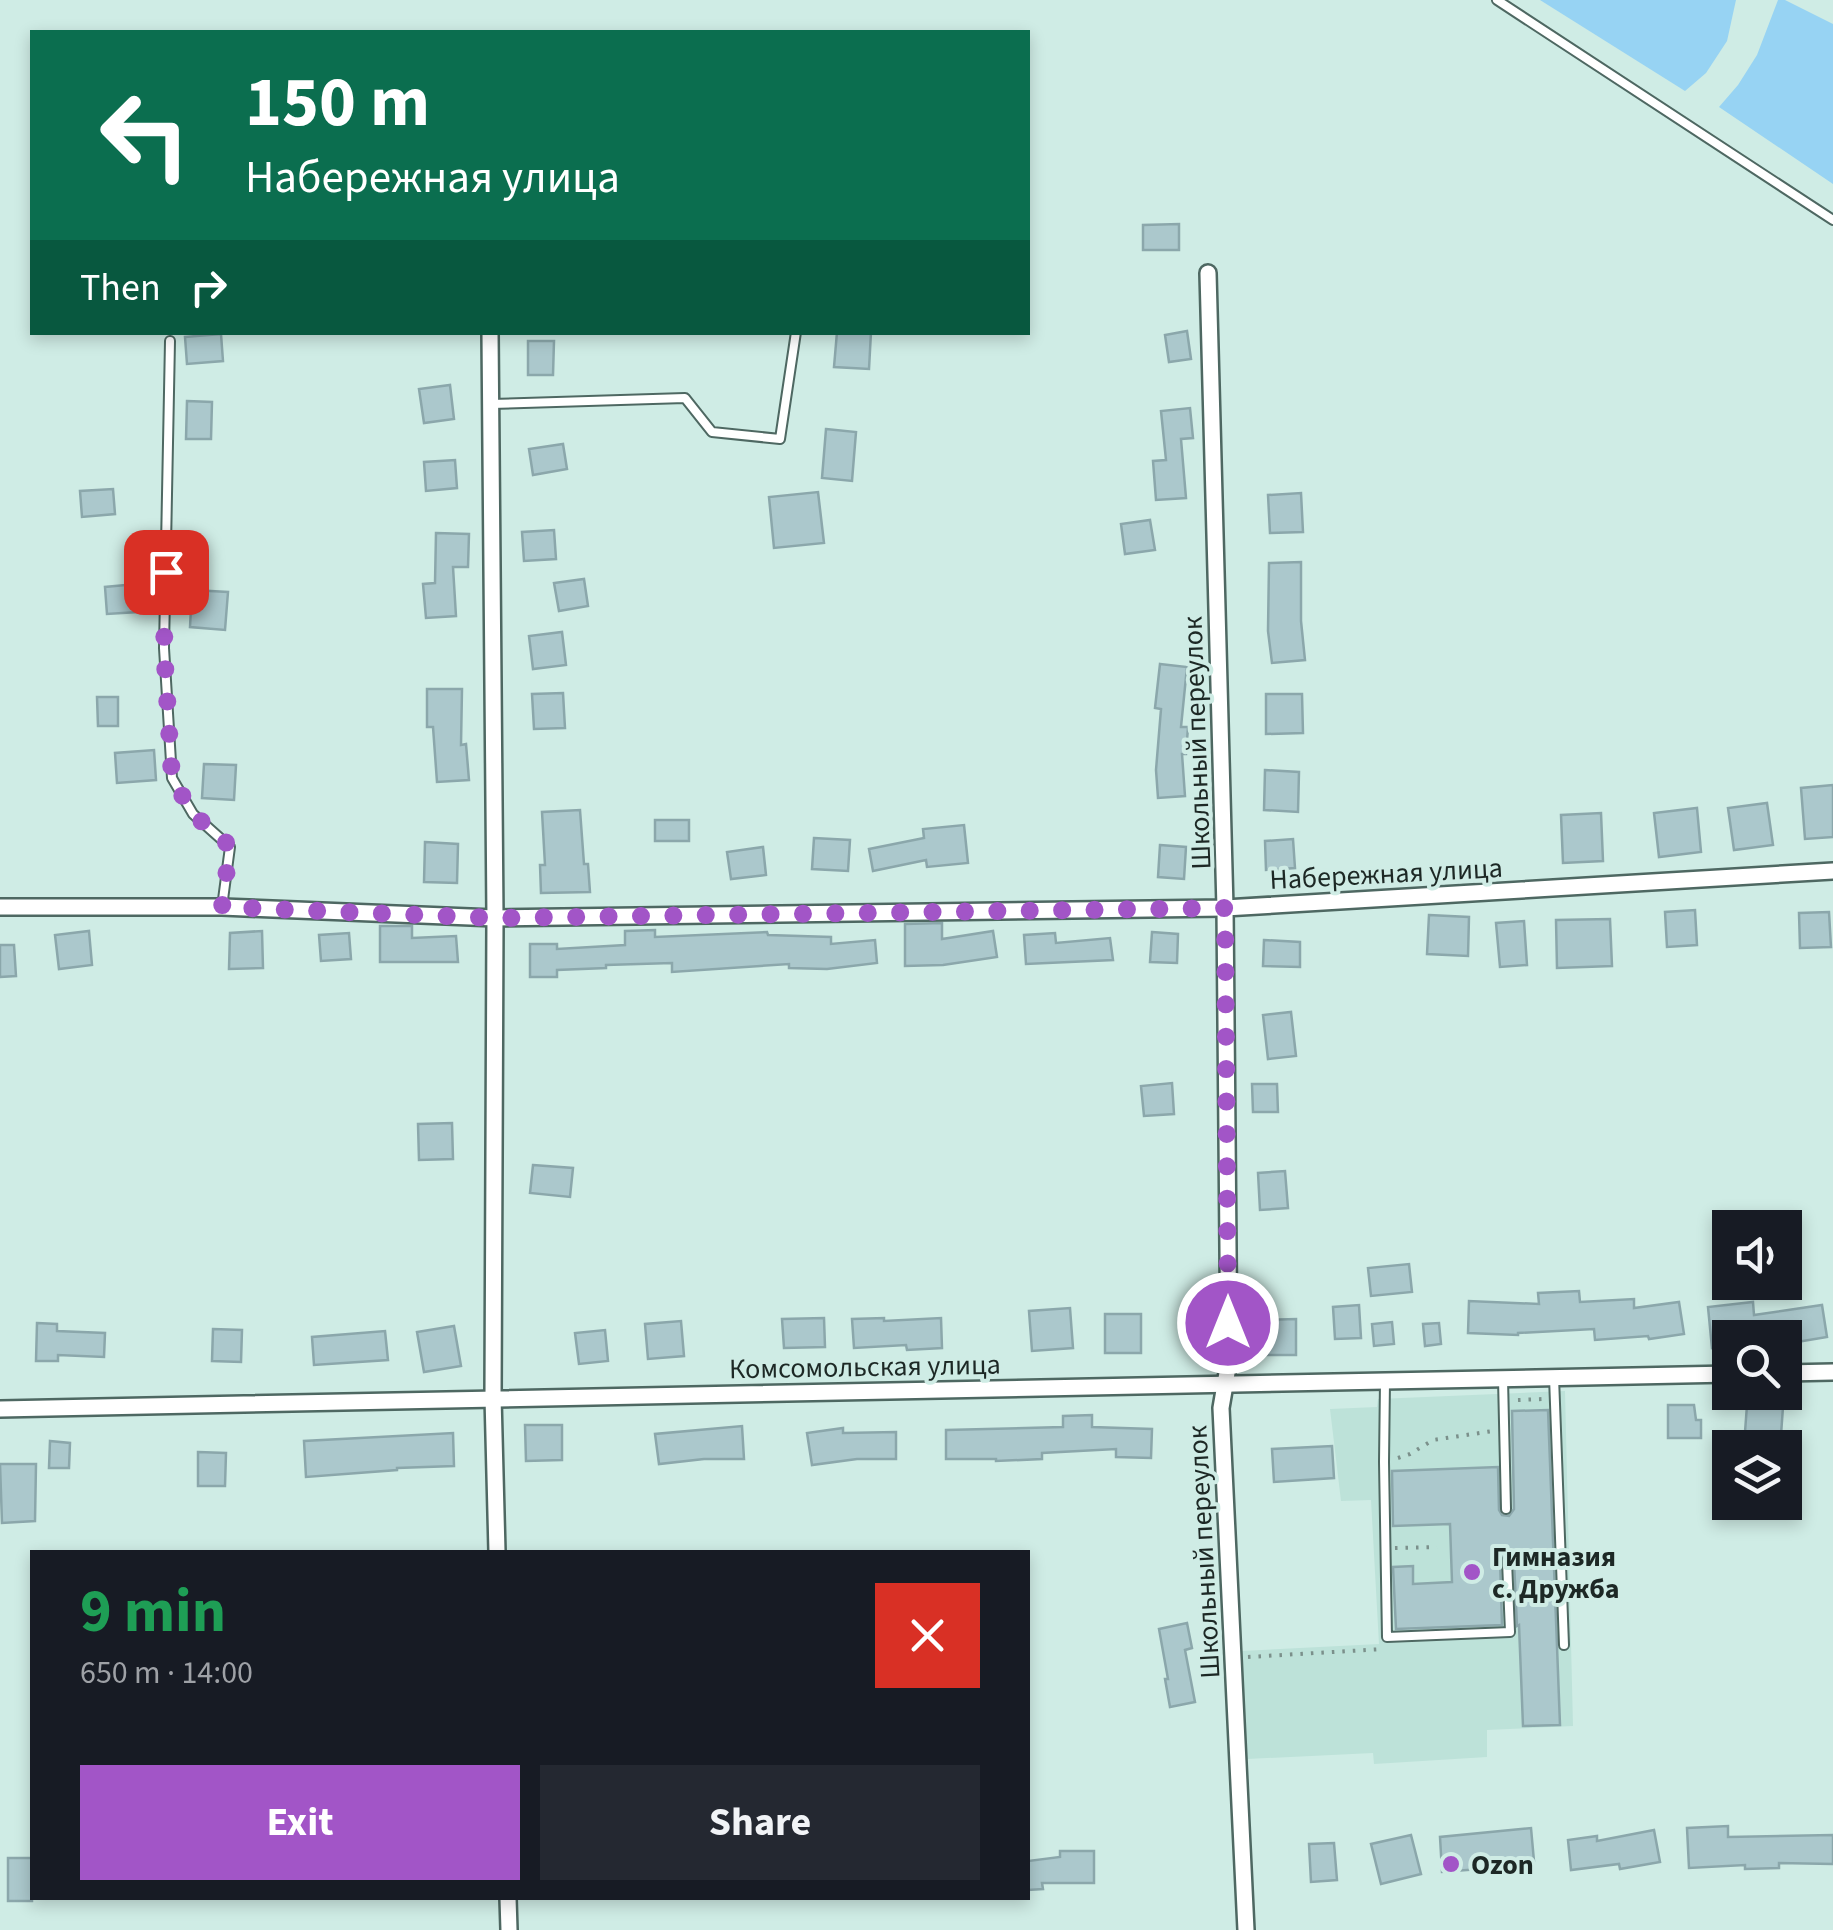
<!DOCTYPE html>
<meta charset="utf-8">
<style>
:root{--surface:#171b24;--page:#242831;--text:#f1f3f6;--muted:#9ea1a6;--accent:#a255c7}
body{margin:0;font-family:"Source Sans 3",sans-serif;background:var(--page);color:var(--text);height:100vh;display:flex;flex-direction:column;font-size:38px;white-space:nowrap}
*{box-sizing:border-box;margin:0}
p{font-size:32px;color:var(--muted)}
.icon{flex:none;width:55px;height:55px;fill:none;stroke:currentColor;stroke-width:2;stroke-linecap:round;stroke-linejoin:round}
.map{position:relative;flex:1;overflow:hidden}
.details{position:absolute;left:30px;top:1550px;width:1000px;height:350px;display:flex;flex-direction:column;background:var(--surface);border-radius:0px;box-shadow:0 5px 15px #0003}
.details>*{flex:none}
.hud{position:absolute;left:30px;top:30px;width:1000px;height:305px;border-radius:0px;box-shadow:0 5px 15px #0003;background:#0b6e4f;color:#fff;overflow:hidden}
.controls{position:absolute;left:1712px;top:1210px;display:grid;gap:20px}
.controls a{display:grid;place-items:center;width:90px;height:90px;border-radius:0px;background:var(--surface);box-shadow:0 5px 15px #0003;font-size:50px}
.pin{position:absolute;display:grid;place-items:center;width:85px;height:85px;color:#fff;margin:-42px;border-radius:20px;box-shadow:0 5px 15px #0006}
.me{position:absolute;width:110px;margin:-55px;rotate:0deg;stroke-linejoin:round;filter:drop-shadow(0 0 8px #0008)}
.turn{display:flex;align-items:center;gap:35px;height:210px;padding:0 50px;font-size:45px}
.turn .icon{width:130px;height:130px;stroke-width:2.5}
.turn b{display:block;font-size:70px;line-height:85px}
.then{display:flex;align-items:center;height:95px;padding:0 50px;background:#0003;gap:20px;font-size:38px}
.round{display:grid;place-items:center;flex:none;width:105px;height:105px;border-radius:0px;background:var(--page)}
.summary{display:flex;align-items:center;justify-content:space-between;height:170px;padding:0 50px}
h1{font-size:60px;font-weight:700;line-height:75px;color:#1e9e55}
.cta{display:flex;gap:20px;margin-top:auto;padding:20px 50px}
.cta a{flex:1;height:115px;border-radius:0px;background:var(--accent);color:#fff;font-size:40px;font-weight:700;line-height:115px;text-align:center}
.cta a+a{background:var(--page);color:var(--text)}
.map>svg:first-child{display:block}
.built{fill:#bde2d9}
.water{fill:#97d3f3}
.building{fill:#abc8cc;stroke:#8ba7ab;stroke-width:2.5}
.lines{fill:none;stroke-linecap:round;stroke-linejoin:round}
.service-casing{stroke:#4e6862;stroke-width:12}
.minor-casing{stroke:#4e6862;stroke-width:20}
.path{stroke:#7b908b;stroke-width:4;stroke-dasharray:2.5 8;stroke-linecap:butt}
.service{stroke:#fff;stroke-width:8}
.minor{stroke:#fff;stroke-width:15}
.route{stroke:#a255c7;stroke-width:18;stroke-dasharray:0 32.4}
.poi-dot{fill:#a255c7;stroke:#cfece5;stroke-width:4}
.labels{text-anchor:middle;stroke-width:8;stroke-linejoin:round;paint-order:stroke}
.street-label{font-size:28px;fill:#1d2825;stroke:#cfece5}
.poi-label{font-size:28px;font-weight:bold;fill:#1d2825;stroke:#cfece5;text-anchor:start}
</style>
<div class="map">
<svg width="1833" height="1930" viewBox="0 0 1833 1930">
<rect width="100%" height="100%" fill="#cfece5"/>
<!-- built -->
<path class="built" d="M1565,1391L1573,1726L1487,1730V1757L1374,1764L1373,1753L1247,1759L1241,1651L1379,1644L1371,1500L1341,1501L1330,1409L1377,1407L1378,1399Z"/>
<!-- water -->
<g class="water">
<path d="M1540,0H1736L1727,41L1706,73L1685,91Z"/>
<path d="M1778,0H1785L1833,24V184L1719,107L1738,85L1757,55Z"/>
</g>
<!-- building -->
<g class="building">
<path d="M1179,224V250H1143V225Z"/>
<path d="M1187,331L1191,359L1169,362L1165,335Z"/>
<path d="M837,332H871L869,369L834,367Z"/>
<path d="M221,334L223,361L187,364L185,337Z"/>
<path d="M528,341H554L553,375H528Z"/>
<path d="M450,385L454,419L424,423L419,389Z"/>
<path d="M187,401L212,402L211,439H186Z"/>
<path d="M1190,408L1193,438L1181,439L1186,498L1156,500L1153,461L1166,460L1161,411Z"/>
<path d="M826,429L856,432L852,481L822,478Z"/>
<path d="M563,444L567,469L533,475L529,449Z"/>
<path d="M455,460L457,488L426,491L424,462Z"/>
<path d="M113,489L115,514L82,517L80,491Z"/>
<path d="M818,492L824,543L774,548L769,497Z"/>
<path d="M1301,493L1303,532L1270,533L1268,495Z"/>
<path d="M1150,520L1155,550L1125,554L1121,524Z"/>
<path d="M554,530L556,559L524,561L522,532Z"/>
<path d="M436,533L469,534L468,567H453L456,616L426,618L423,584L435,583Z"/>
<path d="M1301,562V621L1305,660L1272,663L1268,631L1269,563Z"/>
<path d="M584,579L588,606L559,611L554,583Z"/>
<path d="M136,584L138,612L107,614L105,587Z"/>
<path d="M192,590L228,592L225,630L190,627Z"/>
<path d="M562,632L566,665L533,669L529,636Z"/>
<path d="M1160,664L1187,667L1181,727H1188L1186,754H1182L1185,796L1158,798L1156,770L1161,709L1155,708Z"/>
<path d="M427,689H462L461,745L466,744L469,780L437,782L433,727H427Z"/>
<path d="M563,693L565,728L534,729L532,694Z"/>
<path d="M1266,694H1302L1303,733L1266,734Z"/>
<path d="M97,697H118V726H98Z"/>
<path d="M154,750L156,780L117,783L115,753Z"/>
<path d="M204,764L236,765L234,800L202,798Z"/>
<path d="M1265,770L1299,772L1298,812L1264,810Z"/>
<path d="M1833,785V837L1805,839L1801,788Z"/>
<path d="M1767,803L1773,845L1734,850L1728,808Z"/>
<path d="M1697,808L1701,852L1659,857L1654,813Z"/>
<path d="M580,810L584,864H588L590,892L541,893L540,865H545L542,812Z"/>
<path d="M1601,813L1603,861L1563,863L1561,815Z"/>
<rect x="655" y="820" width="34" height="21"/>
<path d="M964,825L968,863L927,867L926,860L873,871L869,849L924,838L923,829Z"/>
<path d="M814,838L850,840L848,871L812,869Z"/>
<path d="M1293,839L1295,868L1266,870L1265,841Z"/>
<path d="M425,842L458,844L457,883L424,882Z"/>
<path d="M1160,845L1186,847L1184,879L1158,877Z"/>
<path d="M763,847L766,875L731,879L727,852Z"/>
<path d="M1695,910L1697,945L1667,947L1665,912Z"/>
<path d="M1829,912L1831,947L1800,948L1799,913Z"/>
<path d="M1429,915L1469,917L1468,956L1427,954Z"/>
<path d="M1610,919L1612,966L1557,968L1556,920Z"/>
<path d="M1524,921L1527,965L1500,967L1496,923Z"/>
<path d="M942,923V939L993,931L997,957L943,965L905,966V924Z"/>
<path d="M380,926H412V938L456,936L458,962H380Z"/>
<path d="M655,930V937L767,932L768,935L831,937V944L875,940L877,963L827,969L789,968V964L672,972V963L606,965V968L557,970V977H530V944H557V949L625,945V931Z"/>
<path d="M89,931L92,965L59,969L55,935Z"/>
<path d="M262,931L263,968L229,969L230,933Z"/>
<path d="M1152,932L1178,934L1177,963L1150,962Z"/>
<path d="M349,933L351,959L321,961L319,935Z"/>
<path d="M1055,933L1056,943L1110,938L1113,960L1026,964L1024,935Z"/>
<path d="M1264,940L1300,942V967L1263,966Z"/>
<path d="M0,945H14L16,976L0,977Z"/>
<path d="M1291,1012L1296,1056L1268,1059L1263,1015Z"/>
<path d="M1172,1083L1174,1114L1144,1116L1141,1086Z"/>
<path d="M1252,1084H1277L1278,1112H1253Z"/>
<path d="M452,1123L453,1159L419,1160L418,1124Z"/>
<path d="M533,1165L573,1168L570,1197L530,1193Z"/>
<path d="M1285,1171L1288,1208L1260,1210L1258,1173Z"/>
<path d="M1409,1264L1412,1292L1371,1296L1368,1268Z"/>
<path d="M1579,1291L1580,1302L1634,1299V1308L1679,1302L1684,1334L1649,1339L1648,1336L1595,1340L1594,1329L1518,1333V1335L1468,1333L1469,1301L1539,1304L1538,1293Z"/>
<path d="M1753,1302L1754,1315L1822,1305L1827,1337L1785,1344V1338H1730V1346L1712,1348L1708,1307Z"/>
<path d="M1359,1305L1361,1338L1335,1339L1333,1307Z"/>
<path d="M1070,1308L1073,1348L1032,1351L1029,1311Z"/>
<rect x="1105" y="1314" width="36" height="39"/>
<path d="M824,1318L825,1347L784,1348L782,1319Z"/>
<path d="M884,1318V1321L941,1318L942,1348L907,1350L906,1345L854,1348L852,1319Z"/>
<path d="M1296,1319V1355H1266V1320Z"/>
<path d="M681,1321L684,1356L648,1359L645,1324Z"/>
<path d="M1392,1322L1394,1344L1374,1346L1372,1324Z"/>
<path d="M37,1323L57,1324V1331L105,1333L104,1357L58,1355V1361H36Z"/>
<path d="M1439,1323L1441,1344L1425,1346L1423,1324Z"/>
<path d="M454,1326L461,1366L424,1372L417,1332Z"/>
<path d="M213,1329L242,1330L241,1362L212,1361Z"/>
<path d="M605,1330L608,1361L579,1364L575,1333Z"/>
<path d="M385,1331L388,1360L314,1365L312,1337Z"/>
<path d="M1668,1405H1694L1696,1420H1701V1438H1668Z"/>
<path d="M1747,1405L1783,1407L1781,1435L1745,1432Z"/>
<path d="M1548,1410L1560,1725L1523,1726L1519,1625L1517,1626L1514,1561L1511,1555L1504,1554L1500,1560L1502,1625L1396,1629L1393,1567L1413,1566V1584L1452,1582L1450,1524L1393,1526L1392,1471L1498,1467L1499,1510L1502,1515L1509,1516L1514,1509L1512,1411Z"/>
<path d="M1092,1415V1427L1152,1429L1151,1458L1116,1457V1449L1042,1453V1459L996,1461V1459H946V1430L1063,1427V1416Z"/>
<path d="M525,1425H562V1460L526,1461Z"/>
<path d="M742,1426L744,1459H704L659,1464L655,1434Z"/>
<path d="M843,1428V1433L896,1432V1459H857L812,1465L807,1433Z"/>
<path d="M453,1433L454,1466L397,1468V1470L306,1477L304,1441Z"/>
<path d="M50,1441L70,1443L69,1468H49Z"/>
<path d="M1332,1446L1334,1478L1274,1482L1272,1449Z"/>
<path d="M198,1452L226,1453L225,1486H198Z"/>
<path d="M0,1464H36L35,1521L2,1523Z"/>
<path d="M1187,1623L1192,1648L1185,1650L1195,1702L1170,1707L1165,1679H1168L1159,1629Z"/>
<path d="M1728,1826V1837L1833,1835V1864L1779,1863V1868L1745,1869V1865L1689,1868L1687,1828Z"/>
<path d="M1531,1828L1534,1861L1492,1865V1868L1442,1872L1440,1837Z"/>
<path d="M1654,1830L1660,1862L1620,1869L1619,1864L1571,1870L1568,1840L1597,1836V1841Z"/>
<path d="M1411,1835L1421,1874L1381,1884L1371,1844Z"/>
<path d="M1334,1843L1337,1880L1311,1882L1309,1844Z"/>
<path d="M1060,1851H1094V1883H1042L1043,1889L1028,1890V1861L1060,1857Z"/>
<rect x="8" y="1858" width="24" height="43"/>
</g>
<g class="lines">
<defs>
<g id="service">
<path d="M1497,0L1833,220"/>
<path d="M170,341L164,648L172,778L193,814L230,847L222,907"/>
<path d="M491,404L685,398L712,432L780,439L796,332"/>
<path d="M1554,1377L1564,1645"/>
<path d="M1503,1379L1506,1509"/>
<path d="M1385,1381L1384,1462L1387,1637L1510,1632L1507,1561"/>
</g>
<g id="minor">
<path d="M1208,273L1225,908L1229,1361L1221,1408L1246,1930"/>
<path d="M490,332L495,918L493,1397L497,1552"/>
<path d="M0,907H222L495,918L1225,908L1833,871"/>
<path d="M1785,1373L1833,1372"/>
<path d="M0,1409L1730,1374"/>
<path d="M508,1898L509,1930"/>
</g>
</defs>
<!-- service casing -->
<use href="#service" class="service-casing"/>
<!-- minor casing -->
<use href="#minor" class="minor-casing"/>
<!-- path -->
<g class="path">
<path d="M1518,1400L1543,1399"/>
<path d="M1398,1458L1410,1454L1433,1440L1493,1431"/>
<path d="M1395,1548L1437,1547"/>
<path d="M1248,1657L1383,1649"/>
</g>
<!-- service -->
<use href="#service" class="service"/>
<!-- minor -->
<use href="#minor" class="minor"/>
</g>
<g class="lines">
<!-- route -->
<path class="route" d="M166,572L164,648L172,778L193,814L230,846L222,907L495,918L1225,908L1228,1323"/>
</g>
<!-- markers -->
<g class="poi-dot">
<circle cx="1472" cy="1572" r="10"/>
<circle cx="1451" cy="1864" r="10"/>
</g>
<g class="labels">
<!-- street labels -->
<g class="street-label">
<text transform="translate(1196 743) rotate(-92)" y="10">Школьный переулок</text>
<text transform="translate(1386 873) rotate(-3)" y="10">Набережная улица</text>
<text transform="translate(865 1366) rotate(-1)" y="10">Комсомольская улица</text>
<text transform="translate(1203 1552) rotate(-93)" y="10">Школьный переулок</text>
</g>
<!-- poi labels -->
<g class="poi-label">
<text x="1492" y="1566">Гимназия<tspan x="1492" dy="32">с. Дружба</tspan></text>
<text x="1471" y="1874">Ozon</text>
</g>
</g>
</svg>
<div class="controls">
<a><svg class="icon" aria-label="sound" viewBox="0 0 24 24"><path d="M4 9h4l5-4v14l-5-4H4zM17 9q2 3 0 6"/></svg></a>
<a><svg class="icon" aria-label="search" viewBox="0 0 24 24"><circle cx="10" cy="10" r="6"/><path d="M15 15l6 6"/></svg></a>
<a><svg class="icon" aria-label="layers" viewBox="0 0 24 24"><path d="M12 4l9 5-9 5-9-5zM3 14l9 5 9-5"/></svg></a>
</div>
<div class="pin" style="left:166px;top:572px;background:#d93025"><svg class="icon" aria-label="arrive" viewBox="0 0 24 24"><path d="M6 21V4h12l-3 4 3 4H6"/></svg></div>
<svg class="me" style="left:1228px;top:1323px" viewBox="-20 -20 40 40"><circle r="17" fill="#a255c7" stroke="#fff" stroke-width="3"/><path d="M0-11L8 9 0 5-8 9z" fill="#fff"/></svg>
<div class="hud">
<div class="turn"><svg class="icon" aria-label="left" viewBox="0 0 24 24"><path d="M17 20v-9H6M10 6l-5 5 5 5"/></svg><div><b>150 m</b>Набережная улица</div></div>
<div class="then">Then<svg class="icon" aria-label="right" viewBox="0 0 24 24"><path d="M7 20v-9h11M14 6l5 5-5 5"/></svg></div>
</div>
<section class="details">
<div class="summary"><div><h1>9 min</h1><p>650 m · 14:00</p></div><a class="round" style="background:#d93025;color:#fff"><svg class="icon" aria-label="close" viewBox="0 0 24 24"><path d="M6 6l12 12M18 6L6 18"/></svg></a></div>
<div class="cta"><a>Exit</a><a>Share</a></div>
</section>
</div>
